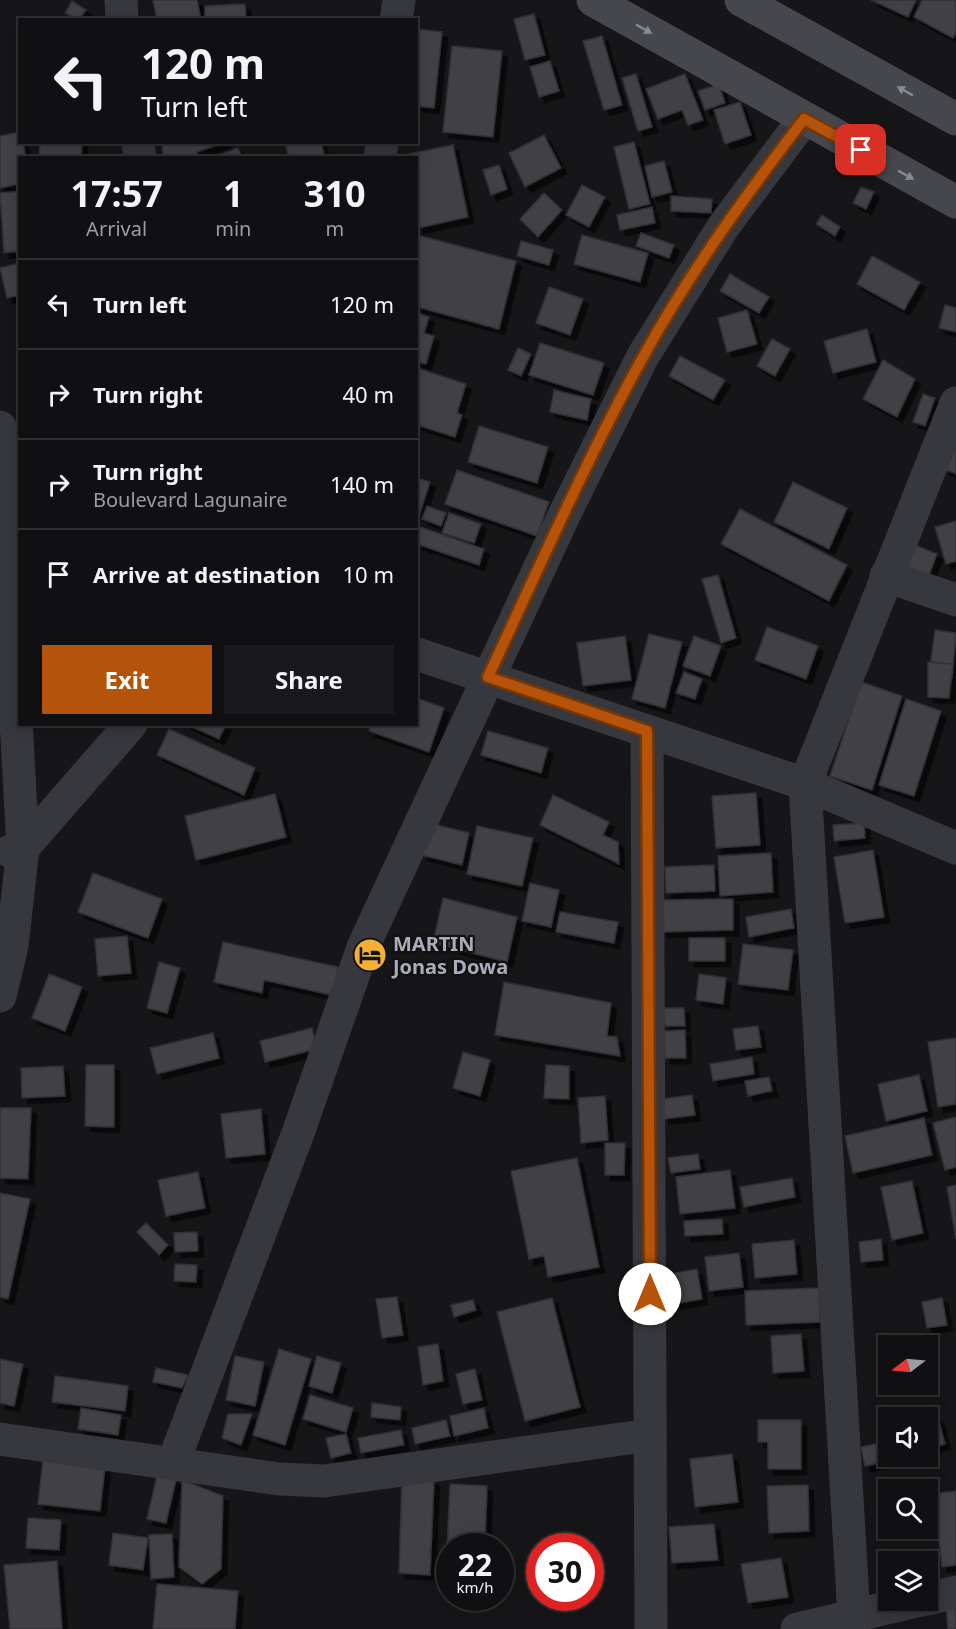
<!DOCTYPE html>
<style>
:root{--surface:#101012;--page:#19191b;--text:#f1f3f6;--muted:#9c9d9f;--line:#303032;--accent:#b45309}
body{margin:0;font-family:"Noto Sans",sans-serif;background:var(--page);color:var(--text);height:100vh;display:flex;flex-direction:column;font-size:22px;white-space:nowrap}
*{box-sizing:border-box;margin:0}
p{font-size:20px;color:var(--muted)}
.icon{flex:none;width:33px;height:33px;fill:none;stroke:currentColor;stroke-width:2;stroke-linecap:round;stroke-linejoin:round}
.map{position:relative;flex:1;overflow:hidden}
.drawer{position:absolute;left:18px;top:156px;width:400px;height:570px;display:flex;flex-direction:column;background:var(--surface);border-radius:0px;box-shadow:0 3px 15px #0003,0 0 0 2px var(--line)}
.drawer>*{flex:none}
.banner{position:absolute;left:18px;top:18px;width:400px;height:126px;border-radius:0px;box-shadow:0 3px 15px #0003,0 0 0 2px var(--line);background:#101012;color:var(--text);overflow:hidden}
.needle{width:39px;rotate:254deg}
.tools{position:absolute;left:878px;top:1335px;display:grid;gap:12px}
.tools a{display:grid;place-items:center;width:60px;height:60px;border-radius:0px;background:var(--surface);box-shadow:0 3px 15px #0003,0 0 0 2px var(--line);font-size:30px}
.speed{position:absolute;left:436px;top:1533px;display:flex;gap:12px;font-size:30px;font-weight:700;text-align:center}
.speed>*{display:grid;place-content:center;width:78px;height:78px;border-radius:50%;background:var(--surface);box-shadow:0 3px 15px #0003,0 0 0 2px var(--line);line-height:1}
.speed small{font-size:15px;font-weight:400}
.speed .limit{border:9px solid #d22;background:#fff;color:#111}
.pin{position:absolute;display:grid;place-items:center;width:51px;height:51px;color:#fff;margin:-26px;border-radius:12px;box-shadow:0 3px 9px #0006}
.me{position:absolute;width:66px;margin:-33px;rotate:0deg;stroke-linejoin:round;filter:drop-shadow(0 0 4px #0008)}
.turn{display:flex;align-items:center;gap:21px;height:126px;padding:0 24px;font-size:27px}
.turn .icon{width:78px;height:78px;stroke-width:2.5}
.turn b{display:block;font-size:42px;line-height:51px}
.eta{display:flex;justify-content:space-evenly;align-items:center;height:102px;text-align:center}
.eta b{font-size:36px;font-weight:700;line-height:42px}
.button{display:flex;gap:12px;margin-top:auto;padding:12px 24px}
.button a{flex:1;height:69px;border-radius:0px;background:var(--accent);color:#fff;font-size:24px;font-weight:700;line-height:69px;text-align:center}
.button a+a{background:var(--page);color:var(--text)}
ul{padding:0;list-style:none}
li{display:flex;align-items:center;gap:18px;height:90px;padding:0 24px;border-top:2px solid var(--line)}
li div{flex:1}
li b{display:block;font-size:22px}
li em{font-style:normal}
.map>svg:first-child{display:block}
.building{fill:#404145;stroke:#303034;stroke-width:1.5;filter:url(#shadow)}
.lines{fill:none;stroke-linecap:round;stroke-linejoin:round}
.street{stroke:#37383d;stroke-width:33}
.secondary{stroke:#45474d;stroke-width:33}
.oneway{fill:#858993}
.route-casing{stroke:#753606;stroke-width:15}
.route{stroke:#b45309;stroke-width:10}
.labels{text-anchor:middle;stroke-width:4.5;stroke-linejoin:round;paint-order:stroke}
.poi-label{font-size:20px;font-weight:bold;fill:#a8adb8;stroke:#111113;text-anchor:start}
</style>
<div class="map">
<svg width="956" height="1629" viewBox="0 0 956 1629">
<defs>
<filter id="shadow"><feDropShadow dx="5.5" dy="5.5" stdDeviation="0" flood-color="#0009"/></filter>
</defs>
<rect width="100%" height="100%" fill="#161618"/>
<!-- building -->
<g class="building">
<path d="M153,0H197L201,20H157Z"/>
<path d="M871,0H916L908,17Z"/>
<path d="M922,0H956V33L953,38L914,17Z"/>
<path d="M72,1L86,10L79,20L65,13Z"/>
<path d="M245,4L246,20H205V6Z"/>
<path d="M534,14L545,55L525,60L514,19Z"/>
<path d="M417,29L442,32L434,108L417,106Z"/>
<path d="M602,36L622,105L604,110L583,41Z"/>
<path d="M452,46L502,51L493,137L443,132Z"/>
<path d="M550,61L559,91L539,97L530,67Z"/>
<path d="M636,74L652,127L638,131L622,78Z"/>
<path d="M685,74L703,120L688,125L682,110L658,119L646,89Z"/>
<path d="M719,84L725,103L705,110L698,91Z"/>
<path d="M740,102L751,135L725,144L714,110Z"/>
<path d="M20,132V142H23L26,158H20V184L0,188V136Z"/>
<path d="M544,135L561,168L525,187L509,153Z"/>
<path d="M40,142H82L81,158H39Z"/>
<path d="M162,142H226L197,152L199,158H163Z"/>
<path d="M285,142H321L325,158H289Z"/>
<path d="M634,142L650,204L629,209L614,147Z"/>
<path d="M453,145L468,217L418,228L417,158H404L403,155Z"/>
<path d="M238,148L242,158H211Z"/>
<path d="M664,161L672,192L652,197L645,166Z"/>
<path d="M499,165L507,189L491,195L483,170Z"/>
<path d="M582,185L605,197L589,227L566,215Z"/>
<path d="M861,187L874,192L866,209L853,203Z"/>
<path d="M20,191V251L4,253L0,193Z"/>
<path d="M544,193L562,210L538,237L520,219Z"/>
<path d="M671,196L712,199L711,213L671,211Z"/>
<path d="M652,207L655,223L620,230L617,215Z"/>
<path d="M822,215L840,227L835,236L816,224Z"/>
<path d="M641,233L674,245L669,258L636,246Z"/>
<path d="M417,235L516,261L499,329L417,307Z"/>
<path d="M582,235L648,253L640,282L574,264Z"/>
<path d="M521,241L553,250L549,265L517,256Z"/>
<path d="M872,256L920,282L904,310L857,284Z"/>
<path d="M20,263V295L7,298L0,268Z"/>
<path d="M730,274L769,297L759,313L720,291Z"/>
<path d="M549,287L583,299L570,335L536,323Z"/>
<path d="M945,305L956,308V332L939,328Z"/>
<path d="M747,310L757,344L727,352L718,318Z"/>
<path d="M417,313L429,317L424,333L434,336L426,364L417,362Z"/>
<path d="M867,329L876,362L833,373L824,341Z"/>
<path d="M772,339L790,349L775,376L757,366Z"/>
<path d="M540,343L604,363L593,395L529,375Z"/>
<path d="M518,348L531,354L521,376L508,370Z"/>
<path d="M680,356L725,380L713,400L669,376Z"/>
<path d="M883,360L915,379L897,417L863,399Z"/>
<path d="M417,368L466,384L457,413L462,415L455,437L417,425Z"/>
<path d="M554,390L591,399L587,420L550,412Z"/>
<path d="M923,394L935,398L925,426L913,422Z"/>
<path d="M479,426L548,447L537,483L468,462Z"/>
<path d="M956,437V474L944,469Z"/>
<path d="M457,470L549,502L537,536L445,504Z"/>
<path d="M417,478L430,482L419,516L417,515Z"/>
<path d="M793,482L847,508L829,549L774,522Z"/>
<path d="M427,506L446,513L441,526L422,519Z"/>
<path d="M740,509L847,565L829,601L721,544Z"/>
<path d="M449,513L481,524L474,543L442,533Z"/>
<path d="M956,521V561L946,564L935,527Z"/>
<path d="M417,526L484,549L479,565L417,544Z"/>
<path d="M910,543L937,554L928,578L900,566Z"/>
<path d="M718,575L736,638L721,643L702,579Z"/>
<path d="M767,627L818,646L806,679L755,660Z"/>
<path d="M935,630L956,633L952,678L929,675Z"/>
<path d="M649,634L682,642L665,708L632,699Z"/>
<path d="M625,636L631,680L583,686L577,643Z"/>
<path d="M694,636L721,646L710,676L683,666Z"/>
<path d="M928,662L953,664L949,698L928,697Z"/>
<path d="M684,672L702,679L695,699L676,693Z"/>
<path d="M861,682L902,696L872,790L830,776Z"/>
<path d="M417,698L444,708L429,752L369,731L371,724H417Z"/>
<path d="M906,699L941,711L914,796L879,785Z"/>
<path d="M186,724H226L219,739Z"/>
<path d="M169,729L255,768L244,795L157,755Z"/>
<path d="M488,731L548,748L541,773L481,755Z"/>
<path d="M756,793L760,845L716,848L712,796Z"/>
<path d="M275,794L286,837L196,860L185,816Z"/>
<path d="M553,795L609,822L603,835L618,842L619,864L540,825Z"/>
<path d="M429,823L469,833L462,865L421,855Z"/>
<path d="M864,823L865,838L834,841L833,825Z"/>
<path d="M477,826L533,838L522,886L467,874Z"/>
<path d="M873,850L884,917L845,923L834,857Z"/>
<path d="M771,853L773,892L720,896L718,856Z"/>
<path d="M714,865L715,891L666,893L665,867Z"/>
<path d="M93,873L162,899L148,938L78,912Z"/>
<path d="M530,883L559,890L551,927L522,921Z"/>
<path d="M443,898L517,917L507,962L433,943Z"/>
<path d="M733,899V930L661,932L660,900Z"/>
<path d="M791,909L794,928L749,937L746,917Z"/>
<path d="M560,912L618,922L614,943L556,932Z"/>
<path d="M127,936L131,973L98,976L95,939Z"/>
<rect x="689" y="938" width="36" height="23"/>
<path d="M223,942L338,967L332,995L264,980L262,993L214,982Z"/>
<path d="M743,944L793,950L788,990L738,984Z"/>
<path d="M159,962L180,968L167,1013L147,1008Z"/>
<path d="M49,974L82,987L65,1031L32,1018Z"/>
<path d="M699,974L726,978L723,1004L696,1000Z"/>
<path d="M504,982L611,1003L607,1036L617,1037L620,1056L495,1035Z"/>
<path d="M664,1008H684L685,1026H665Z"/>
<path d="M758,1026L761,1047L736,1050L733,1029Z"/>
<path d="M312,1028L317,1049L265,1062L260,1041Z"/>
<path d="M685,1030L686,1058H665L664,1031Z"/>
<path d="M213,1033L219,1058L157,1074L150,1048Z"/>
<path d="M956,1038V1104L938,1107L928,1042Z"/>
<path d="M463,1052L490,1060L480,1096L453,1088Z"/>
<path d="M752,1057L754,1074L713,1081L710,1064Z"/>
<path d="M86,1065H114V1127L85,1126Z"/>
<path d="M546,1065L569,1066V1099L544,1098Z"/>
<path d="M63,1066L65,1096L22,1098L21,1068Z"/>
<path d="M919,1075L927,1111L886,1121L878,1084Z"/>
<path d="M769,1077L772,1091L748,1096L745,1081Z"/>
<path d="M692,1095L695,1115L664,1119L662,1099Z"/>
<path d="M605,1096L608,1140L581,1143L578,1098Z"/>
<path d="M0,1108H31L28,1179L0,1178Z"/>
<path d="M261,1109L265,1154L226,1158L221,1114Z"/>
<path d="M956,1117V1167L945,1170L933,1123Z"/>
<path d="M924,1118L932,1155L853,1173L845,1136Z"/>
<path d="M605,1143H625L624,1175H605Z"/>
<path d="M698,1154L700,1169L671,1173L668,1158Z"/>
<path d="M577,1158L599,1267L548,1277L544,1256L529,1259L511,1171Z"/>
<path d="M730,1170L735,1208L680,1214L676,1177Z"/>
<path d="M198,1172L205,1208L166,1216L158,1180Z"/>
<path d="M792,1178L795,1197L744,1207L740,1187Z"/>
<path d="M912,1181L923,1233L892,1240L881,1187Z"/>
<path d="M956,1185V1239L947,1187Z"/>
<path d="M0,1193L30,1199L8,1299L0,1297Z"/>
<path d="M722,1219L723,1234L685,1236L684,1221Z"/>
<path d="M146,1223L168,1245L159,1255L137,1232Z"/>
<path d="M197,1232L198,1251L175,1252L174,1233Z"/>
<path d="M881,1239L883,1260L861,1262L859,1242Z"/>
<path d="M794,1240L797,1274L755,1278L752,1244Z"/>
<path d="M739,1253L743,1287L709,1291L705,1257Z"/>
<path d="M175,1264L197,1265L196,1282L174,1281Z"/>
<path d="M697,1269L702,1299L675,1304L669,1274Z"/>
<path d="M819,1288L820,1322L746,1325L745,1291Z"/>
<path d="M397,1297L403,1335L382,1338L376,1299Z"/>
<path d="M552,1298L580,1407L525,1421L497,1312Z"/>
<path d="M942,1298L947,1325L927,1328L922,1302Z"/>
<path d="M473,1300L476,1310L454,1317L451,1305Z"/>
<path d="M801,1334L804,1371L773,1373L771,1336Z"/>
<path d="M438,1344L443,1381L423,1385L418,1347Z"/>
<path d="M279,1349L311,1359L285,1445L253,1435Z"/>
<path d="M235,1356L264,1362L255,1406L226,1400Z"/>
<path d="M317,1356L341,1363L332,1393L309,1386Z"/>
<path d="M0,1359L23,1364L14,1406L0,1403Z"/>
<path d="M156,1368L188,1375L182,1388L153,1382Z"/>
<path d="M475,1369L482,1400L463,1404L456,1374Z"/>
<path d="M55,1376L128,1386L125,1411L52,1402Z"/>
<path d="M310,1395L353,1408L346,1432L303,1419Z"/>
<path d="M372,1403L401,1407L400,1420L371,1417Z"/>
<path d="M81,1408L121,1415L118,1435L78,1429Z"/>
<path d="M484,1408L488,1428L454,1436L450,1416Z"/>
<path d="M228,1414H252L241,1445L222,1438Z"/>
<path d="M938,1418L945,1444L927,1449V1421Z"/>
<path d="M446,1420L450,1436L415,1444L412,1428Z"/>
<path d="M758,1420H801V1469H768V1442H758Z"/>
<path d="M401,1430L404,1445L361,1453L358,1438Z"/>
<path d="M346,1434L351,1453L331,1458L326,1438Z"/>
<path d="M888,1441V1456L898,1459L865,1466L861,1447Z"/>
<path d="M732,1454L738,1502L695,1507L690,1459Z"/>
<path d="M43,1459L105,1467L100,1511L38,1504Z"/>
<path d="M157,1475L176,1480L166,1523L147,1519Z"/>
<path d="M402,1478L434,1480L430,1575L399,1573Z"/>
<path d="M182,1480L223,1496L221,1569L202,1584L179,1567Z"/>
<path d="M450,1484L487,1486L485,1546H450V1551H447Z"/>
<path d="M808,1485L809,1531L769,1533L767,1486Z"/>
<path d="M956,1491V1565L942,1567L934,1494Z"/>
<path d="M28,1518L61,1520L59,1550L26,1548Z"/>
<path d="M714,1524L718,1560L672,1563L669,1527Z"/>
<path d="M113,1533L148,1538L143,1570L109,1565Z"/>
<path d="M172,1534L174,1577L151,1579L149,1535Z"/>
<path d="M781,1558L788,1597L748,1603L741,1564Z"/>
<path d="M57,1561L62,1629H10L4,1565Z"/>
<path d="M157,1584L238,1591L235,1629H153Z"/>
<path d="M956,1606V1629H948L946,1607Z"/>
</g>
<g class="lines">
<!-- street -->
<g class="street">
<path d="M121,0L122,20"/>
<path d="M396,20L399,0"/>
<path d="M138,142L140,158"/>
<path d="M380,158L382,142"/>
<path d="M0,427L23,848L12,946L0,996"/>
<path d="M886,576L956,600"/>
<path d="M417,654L805,784L956,848"/>
<path d="M647,731L651,1629"/>
<path d="M10,851L23,848L131,724"/>
<path d="M0,1439L279,1479L324,1481L650,1435"/>
<path d="M173,1463L298,1133L364,945L566,511L643,356L723,227L804,119"/>
<path d="M927,1599L956,1592"/>
<path d="M854,1617L805,784L956,403"/>
<path d="M797,1629L921,1600"/>
</g>
<!-- secondary -->
<g class="secondary">
<path d="M593,0L956,202"/>
<path d="M741,0L956,119"/>
</g>
</g>
<!-- one-way arrows -->
<defs><path id="oneway-solid" d="M-6-.8H1V-3.2L6.5 0L1 3.2V.8H-6Z" transform="scale(1.5)"/></defs>
<g class="oneway">
<use href="#oneway-solid" transform="translate(644 29) rotate(29)"/>
<use href="#oneway-solid" transform="translate(905 91) rotate(-151)"/>
<use href="#oneway-solid" transform="translate(906 175) rotate(29)"/>
</g>
<g class="lines">
<defs>
<path id="route" d="M650,1294L647,731L488,677C538,570 586,460 643,357C690,272 746,195 804,119L861,150"/>
</defs>
<!-- route casing -->
<use href="#route" class="route-casing"/>
<!-- route -->
<use href="#route" class="route"/>
</g>
<!-- icons -->
<defs>
<symbol id="hotel-disc" viewBox="-11 -11 22 22"><circle r="9.5" fill="#f2b134" stroke="#111113"/><path d="M-6-4.5h1.5V1H6V5H4.5V3h-9V5H-6ZM-4 0a1.8 1.8 0 1 1 3.6 0ZM.5 0V-2.5h3Q6-2.5 6 0Z" fill="#111"/></symbol>
</defs>
<g fill-rule="evenodd">
<use href="#hotel-disc" x="351" y="936" width="38" height="38"/>
</g>
<g class="labels">
<!-- poi labels -->
<g class="poi-label">
<text x="393" y="951">MARTIN<tspan x="393" dy="23">Jonas Dowa</tspan></text>
</g>
</g>
</svg>
<div class="tools">
<a><svg class="needle" viewBox="-14 -14 28 28"><path d="M0-13l5 13h-10z" fill="#e53935"/><path d="M0 13l5-13h-10z" fill="#9c9d9f"/></svg></a>
<a><svg class="icon" aria-label="sound" viewBox="0 0 24 24"><path d="M4 9h4l5-4v14l-5-4H4zM17 9q2 3 0 6"/></svg></a>
<a><svg class="icon" aria-label="search" viewBox="0 0 24 24"><circle cx="10" cy="10" r="6"/><path d="M15 15l6 6"/></svg></a>
<a><svg class="icon" aria-label="layers" viewBox="0 0 24 24"><path d="M12 4l9 5-9 5-9-5zM3 14l9 5 9-5"/></svg></a>
</div>
<div class="speed"><div>22<small>km/h</small></div><div class="limit">30</div></div>
<div class="pin" style="left:861px;top:150px;background:#d93025"><svg class="icon" aria-label="arrive" viewBox="0 0 24 24"><path d="M6 21V4h12l-3 4 3 4H6"/></svg></div>
<svg class="me" style="left:650px;top:1294px" viewBox="-20 -20 40 40"><circle r="19" fill="#fff"/><path d="M0-13L10 11 0 6-10 11z" fill="#b45309"/></svg>
<div class="banner">
<div class="turn"><svg class="icon" aria-label="left" viewBox="0 0 24 24"><path d="M17 20v-9H6M10 6l-5 5 5 5"/></svg><div><b>120 m</b>Turn left</div></div>
</div>
<section class="drawer">
<div class="eta">
<div><b>17:57</b><p>Arrival</p></div>
<div><b>1</b><p>min</p></div>
<div><b>310</b><p>m</p></div>
</div>
<ul>
<li><svg class="icon" aria-label="left" viewBox="0 0 24 24"><path d="M17 20v-9H6M10 6l-5 5 5 5"/></svg><div><b>Turn left</b></div><em>120 m</em></li>
<li><svg class="icon" aria-label="right" viewBox="0 0 24 24"><path d="M7 20v-9h11M14 6l5 5-5 5"/></svg><div><b>Turn right</b></div><em>40 m</em></li>
<li><svg class="icon" aria-label="right" viewBox="0 0 24 24"><path d="M7 20v-9h11M14 6l5 5-5 5"/></svg><div><b>Turn right</b><p>Boulevard Lagunaire</p></div><em>140 m</em></li>
<li><svg class="icon" aria-label="arrive" viewBox="0 0 24 24"><path d="M6 21V4h12l-3 4 3 4H6"/></svg><div><b>Arrive at destination</b></div><em>10 m</em></li>
</ul>
<div class="button"><a>Exit</a><a>Share</a></div>
</section>
</div>
